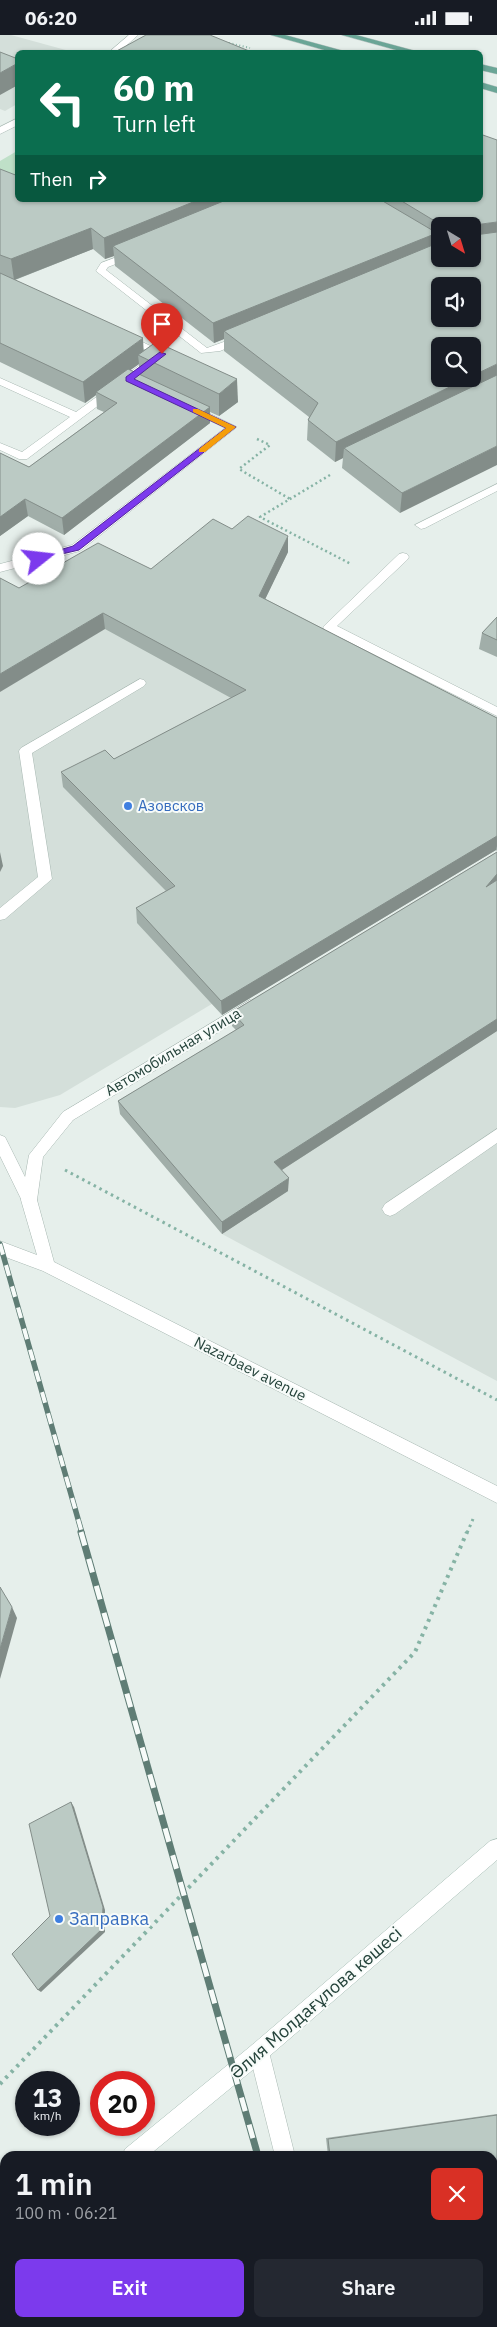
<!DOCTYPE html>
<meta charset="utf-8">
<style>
:root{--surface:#171b24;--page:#242831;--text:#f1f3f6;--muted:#9ea1a6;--accent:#7c3aed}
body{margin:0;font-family:"IBM Plex Sans",sans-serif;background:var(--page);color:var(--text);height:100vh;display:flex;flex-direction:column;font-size:19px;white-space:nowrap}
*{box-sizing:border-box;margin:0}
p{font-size:16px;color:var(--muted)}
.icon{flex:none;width:28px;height:28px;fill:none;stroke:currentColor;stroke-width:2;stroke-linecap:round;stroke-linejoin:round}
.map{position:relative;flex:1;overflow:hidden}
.drawer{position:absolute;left:0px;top:2116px;width:498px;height:176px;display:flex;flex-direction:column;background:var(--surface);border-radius:15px 15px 0 0;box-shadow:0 1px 4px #0004}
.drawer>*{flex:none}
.banner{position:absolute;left:15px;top:15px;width:468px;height:152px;border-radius:8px;box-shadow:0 1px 4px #0004;background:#0b6e4f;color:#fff;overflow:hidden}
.needle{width:32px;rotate:142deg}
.buttons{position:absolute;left:431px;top:182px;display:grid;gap:10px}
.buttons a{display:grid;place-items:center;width:50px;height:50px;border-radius:8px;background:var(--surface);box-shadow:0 1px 4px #0004;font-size:25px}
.speed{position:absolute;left:15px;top:2036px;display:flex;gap:10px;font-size:25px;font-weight:700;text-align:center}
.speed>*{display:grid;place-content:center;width:65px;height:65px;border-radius:50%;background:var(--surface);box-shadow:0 1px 4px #0004;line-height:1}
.speed small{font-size:12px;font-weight:400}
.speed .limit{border:8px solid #d22;background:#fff;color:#111}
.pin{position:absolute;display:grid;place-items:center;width:42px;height:42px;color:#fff;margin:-51px -21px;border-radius:50% 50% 50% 0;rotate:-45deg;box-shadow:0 0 5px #0007}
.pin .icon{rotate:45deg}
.me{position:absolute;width:55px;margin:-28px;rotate:74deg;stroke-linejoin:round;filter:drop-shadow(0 0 4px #0008)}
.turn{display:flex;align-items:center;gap:18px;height:105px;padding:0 15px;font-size:22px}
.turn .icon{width:65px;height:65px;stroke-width:2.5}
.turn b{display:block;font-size:35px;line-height:42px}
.then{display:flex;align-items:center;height:48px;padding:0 15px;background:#0003;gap:10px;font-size:19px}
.round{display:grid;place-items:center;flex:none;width:52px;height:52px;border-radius:8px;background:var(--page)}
.headline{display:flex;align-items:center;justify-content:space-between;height:85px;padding:0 15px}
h1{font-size:30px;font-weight:600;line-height:38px}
.button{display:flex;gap:10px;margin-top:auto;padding:10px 15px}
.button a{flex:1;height:58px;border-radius:8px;background:var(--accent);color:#fff;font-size:20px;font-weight:600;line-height:58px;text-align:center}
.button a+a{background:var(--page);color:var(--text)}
.status{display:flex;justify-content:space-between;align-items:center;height:35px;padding:0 25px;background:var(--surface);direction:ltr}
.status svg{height:14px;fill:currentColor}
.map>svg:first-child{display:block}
.built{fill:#d4dfda}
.green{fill:#bfe0c8}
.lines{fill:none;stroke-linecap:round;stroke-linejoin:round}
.lane-casing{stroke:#a8b8b2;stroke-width:1}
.street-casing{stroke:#a8b8b2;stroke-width:1}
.secondary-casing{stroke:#a4bbb3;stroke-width:1}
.primary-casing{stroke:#c2cac8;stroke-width:1}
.path-far3{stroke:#86b3a5;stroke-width:2;stroke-dasharray:1 2.5;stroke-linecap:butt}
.path-far2{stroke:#86b3a5;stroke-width:2.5;stroke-dasharray:2 3;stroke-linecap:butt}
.path-far1{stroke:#86b3a5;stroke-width:3;stroke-dasharray:2.5 4;stroke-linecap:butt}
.path{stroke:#86b3a5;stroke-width:4;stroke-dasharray:3 5;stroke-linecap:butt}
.lane{fill:#fff;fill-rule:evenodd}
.street{fill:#fff;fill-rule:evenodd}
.secondary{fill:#fff;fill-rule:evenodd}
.primary{fill:#6aa596;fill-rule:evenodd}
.rail-far1-casing{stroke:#5f7d75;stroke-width:5.5}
.rail-casing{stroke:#5f7d75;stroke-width:7}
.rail-far1{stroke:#f7fbf9;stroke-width:4;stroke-dasharray:11;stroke-linecap:butt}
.rail{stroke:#f7fbf9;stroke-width:5;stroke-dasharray:14;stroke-linecap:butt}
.wall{fill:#a1aea9;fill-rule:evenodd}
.shaded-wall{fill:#838d89}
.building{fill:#bbcac4;stroke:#838d89;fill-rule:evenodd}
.route{fill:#7c3aed;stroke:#51269a}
.slow{fill:#f59e0b}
.shop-dot{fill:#3f7fe0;stroke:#f7fbf9;stroke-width:2}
.labels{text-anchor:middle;stroke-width:4;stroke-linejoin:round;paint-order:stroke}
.shop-label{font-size:15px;fill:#366cbe;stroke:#f7fbf9;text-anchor:start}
.street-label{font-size:15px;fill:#24423a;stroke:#f7fbf9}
.near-shop-label{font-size:18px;fill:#366cbe;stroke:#f7fbf9;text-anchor:start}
.near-street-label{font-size:18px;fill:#24423a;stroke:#f7fbf9}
</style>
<div class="status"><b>06:20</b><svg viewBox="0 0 49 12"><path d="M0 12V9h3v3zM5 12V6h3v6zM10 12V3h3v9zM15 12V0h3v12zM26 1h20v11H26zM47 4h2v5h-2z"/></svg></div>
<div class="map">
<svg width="497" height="2292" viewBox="0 0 497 2292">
<rect width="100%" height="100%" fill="#e6efeb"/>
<!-- built -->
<g class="built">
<path d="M0,0H11L73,17L18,18L17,69L5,76L0,74Z"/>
<path d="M100,524L326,638L342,891L60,1060L15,1073L0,1072V582Z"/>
<path d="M497,850V1346L222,1199L120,1079Z"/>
</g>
<!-- green -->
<path class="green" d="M17,116V154L0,147V126Z"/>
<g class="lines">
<defs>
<g id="lane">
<path d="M129,0H138L118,18H108Z"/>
<path d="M18,83V90L0,99V92Z"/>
<path d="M133,216L136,217V221L108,232L106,235L207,313L243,300L247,301V305L220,316L201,318L96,236L101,228Z"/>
<path d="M126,299L167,319L27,424H19L0,415V408L22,417L70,382L0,350V343L76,377L155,319L122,304V300Z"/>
<path d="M192,370L237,392L80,516L0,537V529L72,510L225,393L188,375V371Z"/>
<path d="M497,449V456L425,493L421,494L415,490Z"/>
<path d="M403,518L407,519L409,522L407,525L337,591L497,672V681L325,595L323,592L399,519Z"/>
<path d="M140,644L144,645L146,648L144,651L32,718L52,844L5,884L0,885V873L38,842L19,716L21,713Z"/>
<path d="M497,1094V1108L395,1179L390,1181L385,1179L382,1174L385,1169Z"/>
<path d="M0,1100L5,1102L34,1160L37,1165L34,1170L29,1172L24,1170L0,1121Z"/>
<path d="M259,2007L266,2010L269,2017L295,2121H275L249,2017L252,2010Z"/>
<path d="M165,2288H187L189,2292H167Z"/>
<path d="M315,2288H337L338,2292H316Z"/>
</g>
<path id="street" d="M250,965L255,967L257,971L255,975L73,1085L43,1122L37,1165L54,1227L497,1451V1468L43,1236L0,1220V1206L37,1220L21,1165L29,1120L63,1077Z"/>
<g id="secondary">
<path d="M497,1804V1825L266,2024L148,2121H122L125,2114L252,2010L490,1806Z"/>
<path d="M5,2211V2235L0,2237V2213Z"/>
</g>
<g id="primary">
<path d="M271,0H285L351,18H335Z"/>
<path d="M342,0H356L423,18H407Z"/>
<path d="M480,29L497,33V39L480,35Z"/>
<path d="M480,47L497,52V58L480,53Z"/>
</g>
</defs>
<!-- lane casing -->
<use href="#lane" class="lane-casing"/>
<!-- street casing -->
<use href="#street" class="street-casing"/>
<!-- secondary casing -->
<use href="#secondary" class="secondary-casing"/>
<!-- primary casing -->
<use href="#primary" class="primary-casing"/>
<!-- path-far3 -->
<path class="path-far3" d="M229,8L250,13"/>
<!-- path-far2 -->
<g class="path-far2">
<path d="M257,404L270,410L239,434L290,464"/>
<path d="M330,440L260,482L351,529"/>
</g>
<!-- path-far1 -->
<g class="path-far1">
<path d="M65,1135L497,1365"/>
<path d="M467,1498L473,1484"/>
</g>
<!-- path -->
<path class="path" d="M0,2049L415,1617L467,1497"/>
<!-- lane -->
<use href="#lane" class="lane"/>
<!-- street -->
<use href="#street" class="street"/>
<!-- secondary -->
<use href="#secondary" class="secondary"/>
<!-- primary -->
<use href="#primary" class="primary"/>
<defs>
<path id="rail-far1" d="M0,1209L82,1498"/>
<g id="rail">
<path d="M81,1497L258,2121"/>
<path d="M304,2288L305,2292"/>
</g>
</defs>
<!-- rail-far1 casing -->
<use href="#rail-far1" class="rail-far1-casing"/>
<!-- rail casing -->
<use href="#rail" class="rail-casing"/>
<!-- rail-far1 -->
<use href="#rail-far1" class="rail-far1"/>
<!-- rail -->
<use href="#rail" class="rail"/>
</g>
<!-- wall -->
<g class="wall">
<path d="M0,134L18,165H480L400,478L342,433L343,423L335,427L307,405L308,385L309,382L224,316V304L214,308L115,231L114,221L105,224L93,214L15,245L238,367L219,381L210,377V388L64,500L28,481L0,501V418L29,432L104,377L97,374L96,360L85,368L0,327ZM440,191H472L440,224ZM139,329V339L130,335Z"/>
<path d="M232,494L288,517L265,564L497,683V816L496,815L222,980L137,888L136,873L166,856L63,752L61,737L114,724L231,663L105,594L19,553L151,534Z"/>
<path d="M497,582V622L479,614L482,598Z"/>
<path d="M497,817V996L282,1135L288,1156L222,1199L120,1079L118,1066L236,995L232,991V977Z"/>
<path d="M497,2079V2292H410L409,2288H492V2121H328L326,2103Z"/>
</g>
<!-- shaded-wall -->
<g class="shaded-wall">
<path d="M18,28V50L0,60V38Z"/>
<path d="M198,165H251L113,211L114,221L105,224L104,203Z"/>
<path d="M497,187V207L472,210V198L474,190Z"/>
<path d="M91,193L93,214L14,245L11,224Z"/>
<path d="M437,198L435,218L224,296V304L214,308L213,288Z"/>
<path d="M143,303L144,323L138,320L139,329L98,358L96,357V360L85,368L83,347Z"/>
<path d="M497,329V347L344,413L343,423L335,427L336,407L466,344H472V341Z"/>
<path d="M237,344L238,367L219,381V359Z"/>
<path d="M210,372V388L64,500L62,483Z"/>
<path d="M497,411V430L400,478L402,458Z"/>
<path d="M25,464L28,481L0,501V482Z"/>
<path d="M288,501V517L259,577V561Z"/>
<path d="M103,578L105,594L0,657V639Z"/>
<path d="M497,801V811L496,815L222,980L221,966Z"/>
<path d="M0,817L3,831L0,837Z"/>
<path d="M497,839V850L486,852Z"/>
<path d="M497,984V996L274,1140V1127Z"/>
<path d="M289,1143L288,1156L222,1199V1187Z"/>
<path d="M12,1572L17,1583L0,1644V1614Z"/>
<path d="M71,1767L74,1772L105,1875V1897L41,1957L38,1955Z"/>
</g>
<!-- building -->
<g class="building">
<path d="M146,0H210L254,18H113Z"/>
<path d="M0,17L18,24V28L0,38Z"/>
<path d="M480,99L497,105V187L474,190L472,198V191H443L400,165H480Z"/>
<path d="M0,134L18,141V165H198L104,203L91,193L11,224L0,220Z"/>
<path d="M226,165H381L437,198L213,288L113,211Z"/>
<path d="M497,197V329L472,341V311H440V344H466L336,407L308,385L318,368L224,296L440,207V224H472V198L475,200ZM440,251H472V284H440Z"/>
<path d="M0,238L143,303L83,347L0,308Z"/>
<path d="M156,307L237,344L219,359L138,320Z"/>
<path d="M128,334L210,372L62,483L25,464L0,482V418L29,432L117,368L96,357Z"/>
<path d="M497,340V411L402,458L344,413Z"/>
<path d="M248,481L288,501L259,561L497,683V801L221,966L136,873L175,851L61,737L105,715L114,724L246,655L103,578L0,639V543L19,553L98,508L151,534L213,484L232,494Z"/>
<path d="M497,582V605L482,598Z"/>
<path d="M497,817V839L486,852L497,845V984L274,1127L289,1143L222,1187L118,1066L244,990L232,977Z"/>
<path d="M0,1552L12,1572L0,1614Z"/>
<path d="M71,1767L103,1872L102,1894L38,1955L12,1919L50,1881L29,1789Z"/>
<path d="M497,2080V2292H413V2288H492V2121H330L328,2104Z"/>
</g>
<!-- route -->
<path class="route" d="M160,317L166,319L134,344L236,392L79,515L36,525V522L73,511L226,393L126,346V342Z"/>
<!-- slow -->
<path class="slow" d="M193,374H198L236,392L205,417H199V414L226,393L193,377Z"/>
<!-- markers -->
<g class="shop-dot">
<circle cx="128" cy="771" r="5"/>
<circle cx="59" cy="1884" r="5"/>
</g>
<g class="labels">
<!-- shop labels -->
<g class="shop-label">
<text x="138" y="776">Азовсков</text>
</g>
<!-- street labels -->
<g class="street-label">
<text transform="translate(173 1017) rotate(-31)" y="5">Автомобильная улица</text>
<text transform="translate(250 1334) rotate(27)" y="5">Nazarbaev avenue</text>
</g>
<!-- near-shop labels -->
<g class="near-shop-label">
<text x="69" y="1890">Заправка</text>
</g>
<!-- near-street labels -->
<g class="near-street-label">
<text transform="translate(316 1968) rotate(-41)" y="6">Әлия Молдағұлова көшесі</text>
</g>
</g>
</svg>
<div class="buttons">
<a><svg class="needle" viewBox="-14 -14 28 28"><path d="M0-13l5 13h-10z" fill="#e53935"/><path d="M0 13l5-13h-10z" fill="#9ea1a6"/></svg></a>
<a><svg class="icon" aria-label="sound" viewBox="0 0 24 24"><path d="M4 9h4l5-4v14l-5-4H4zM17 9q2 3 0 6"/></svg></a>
<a><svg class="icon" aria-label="search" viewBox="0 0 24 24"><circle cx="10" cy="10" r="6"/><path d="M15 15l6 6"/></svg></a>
</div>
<div class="speed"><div>13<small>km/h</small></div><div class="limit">20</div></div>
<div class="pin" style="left:162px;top:319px;background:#d93025"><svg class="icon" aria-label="arrive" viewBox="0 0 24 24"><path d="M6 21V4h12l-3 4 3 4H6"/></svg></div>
<svg class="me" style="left:39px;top:524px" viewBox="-20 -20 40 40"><circle r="19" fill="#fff"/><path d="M0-13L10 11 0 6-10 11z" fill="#7c3aed"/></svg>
<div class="banner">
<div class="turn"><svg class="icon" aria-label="left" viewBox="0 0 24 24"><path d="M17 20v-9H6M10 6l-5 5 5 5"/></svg><div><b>60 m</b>Turn left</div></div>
<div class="then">Then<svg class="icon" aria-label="right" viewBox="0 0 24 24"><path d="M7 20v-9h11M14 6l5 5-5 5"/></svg></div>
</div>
<section class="drawer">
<div class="headline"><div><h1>1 min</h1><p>100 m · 06:21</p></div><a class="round" style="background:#d93025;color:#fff"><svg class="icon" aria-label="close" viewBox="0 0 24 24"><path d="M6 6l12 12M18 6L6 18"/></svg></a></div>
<div class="button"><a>Exit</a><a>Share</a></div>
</section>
</div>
